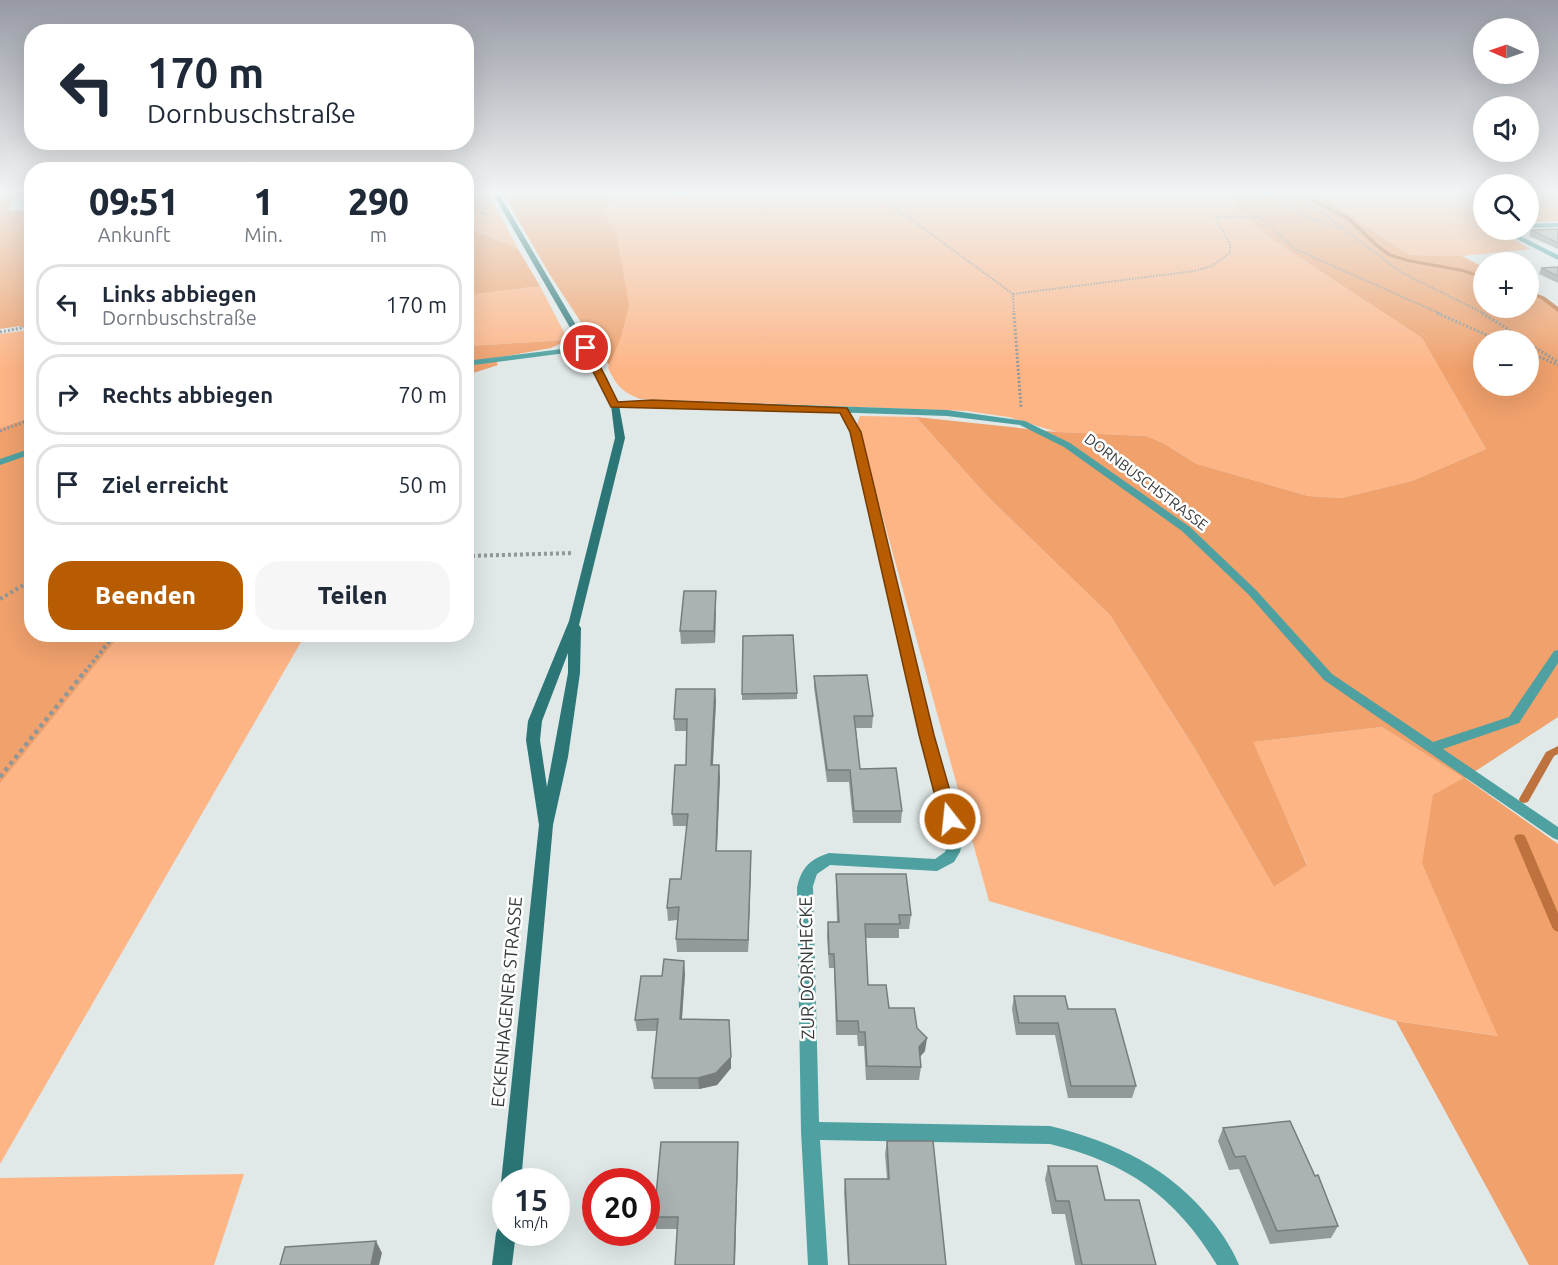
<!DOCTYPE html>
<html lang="de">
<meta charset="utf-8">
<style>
:root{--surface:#fff;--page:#f6f6f7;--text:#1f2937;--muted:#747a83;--line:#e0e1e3;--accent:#b75c00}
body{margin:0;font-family:Ubuntu,sans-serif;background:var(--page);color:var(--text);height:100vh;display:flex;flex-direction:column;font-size:22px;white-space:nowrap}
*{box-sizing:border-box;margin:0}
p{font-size:20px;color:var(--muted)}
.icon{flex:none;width:33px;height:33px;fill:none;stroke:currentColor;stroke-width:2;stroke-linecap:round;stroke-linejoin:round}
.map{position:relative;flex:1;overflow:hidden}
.side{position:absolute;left:24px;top:162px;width:450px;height:480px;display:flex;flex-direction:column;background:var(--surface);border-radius:24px;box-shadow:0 6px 24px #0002}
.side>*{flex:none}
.hud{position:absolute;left:24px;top:24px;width:450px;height:126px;border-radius:24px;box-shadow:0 6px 24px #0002;background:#fff;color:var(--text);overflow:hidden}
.needle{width:39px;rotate:272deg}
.fabs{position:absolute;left:1473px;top:18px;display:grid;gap:12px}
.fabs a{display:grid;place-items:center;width:66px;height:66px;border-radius:50%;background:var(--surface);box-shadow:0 6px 24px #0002;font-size:30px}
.speed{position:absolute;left:492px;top:1168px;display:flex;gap:12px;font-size:30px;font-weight:700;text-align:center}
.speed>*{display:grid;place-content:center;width:78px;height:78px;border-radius:50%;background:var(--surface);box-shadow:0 6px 24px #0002;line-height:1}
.speed small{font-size:15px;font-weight:400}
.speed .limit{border:9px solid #d22;background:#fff;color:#111}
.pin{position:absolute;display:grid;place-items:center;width:51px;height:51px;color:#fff;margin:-26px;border:3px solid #fff;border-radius:50%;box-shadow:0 2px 6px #0007}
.me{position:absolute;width:66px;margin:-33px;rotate:344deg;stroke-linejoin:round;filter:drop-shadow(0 0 4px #0008)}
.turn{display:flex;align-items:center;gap:21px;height:126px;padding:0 24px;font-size:27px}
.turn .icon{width:78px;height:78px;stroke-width:2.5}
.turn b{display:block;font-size:42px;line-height:51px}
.eta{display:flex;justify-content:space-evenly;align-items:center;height:102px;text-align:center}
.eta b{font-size:36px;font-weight:800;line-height:42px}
.primary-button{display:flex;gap:12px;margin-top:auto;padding:12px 24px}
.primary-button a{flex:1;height:69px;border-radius:24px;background:var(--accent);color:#fff;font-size:24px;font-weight:800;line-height:69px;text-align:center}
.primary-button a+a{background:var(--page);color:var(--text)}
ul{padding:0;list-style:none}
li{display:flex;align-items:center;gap:18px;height:81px;margin:0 12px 9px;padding:0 12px;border:3px solid var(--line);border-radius:24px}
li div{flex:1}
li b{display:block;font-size:22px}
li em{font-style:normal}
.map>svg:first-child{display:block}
.green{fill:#fdb586}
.forest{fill:#f0a16c;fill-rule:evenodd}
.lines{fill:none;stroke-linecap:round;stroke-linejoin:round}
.stream{fill:#be733f;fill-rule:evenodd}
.path-far3{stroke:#919797;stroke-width:2;stroke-dasharray:1.5 1.5;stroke-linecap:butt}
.path-far2{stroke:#919797;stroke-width:3;stroke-dasharray:2 2;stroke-linecap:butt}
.path-far1{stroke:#919797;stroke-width:4;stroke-dasharray:3 3;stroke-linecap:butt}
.path{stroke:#919797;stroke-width:4.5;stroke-dasharray:4 4;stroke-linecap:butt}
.service{fill:#4fa1a1;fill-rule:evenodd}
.minor{fill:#4fa1a1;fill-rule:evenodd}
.secondary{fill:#2c7677;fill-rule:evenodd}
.wall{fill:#929999}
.shaded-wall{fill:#777d7d}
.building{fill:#aab2b2;stroke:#777d7d;stroke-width:1.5}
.route{fill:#b75c00;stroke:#773c00;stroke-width:1.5}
.labels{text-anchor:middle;stroke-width:5;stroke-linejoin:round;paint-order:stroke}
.street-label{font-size:15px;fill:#373b3b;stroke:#fff}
.near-street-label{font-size:18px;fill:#373b3b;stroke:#fff}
</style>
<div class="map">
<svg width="1558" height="1265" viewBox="0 0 1558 1265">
<rect width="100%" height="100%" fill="#e0e8e8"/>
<!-- green -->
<g class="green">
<path d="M466,192H488L518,249L467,227Z"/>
<path d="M506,192H681L669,194L711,192H1230V196L1270,238L1422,338L1486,449L1412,481L1341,498L1308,496L1197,464L1163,443L1146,436L1057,432L1008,417L967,411L640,399C622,392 616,385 608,368L611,359Z"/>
<path d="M1321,192H1483L1484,230H1498L1530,249L1462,256L1409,255L1321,196Z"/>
<path d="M1529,192H1558V221L1529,222Z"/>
<path d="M540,286L568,340L467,346V295Z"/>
<path d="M29,330L31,331V417L0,428V334Z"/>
<path d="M860,416L916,417L988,497L1110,615L1195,749L1274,887L1307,864L1252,742L1382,727L1465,778L1422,864L1499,1036L1396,1021L989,901L857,424Z"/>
<path d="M120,635H305L0,1164V784Z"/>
<path d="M244,1174L214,1265H0V1178Z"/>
</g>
<!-- forest -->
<g class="forest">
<path d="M0,192H31L12,198L9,211L31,210V331L20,326L0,329Z"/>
<path d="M502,192H610L614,202L603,207V213L616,232L629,305L621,337L609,365L550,275Z"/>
<path d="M1230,192H1321V196L1409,255L1462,256L1483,267L1484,308H1528L1529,291L1558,308V717L1465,778L1558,844V1265H1529L1396,1021L1498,1036L1422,864L1433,795L1464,778L1382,727L1253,742L1307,865L1274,887L1195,749L1110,615L988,497L916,417L1057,432L1146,436L1163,443L1197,464L1308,496L1341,498L1412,481L1486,449L1422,338L1270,238L1237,208ZM1484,340H1528V386H1484Z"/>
<path d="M466,227L518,249L540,286L467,295Z"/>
<path d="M568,340L551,348L495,358L498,365L467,375V346Z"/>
<path d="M31,417L32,634L120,635L0,784V428Z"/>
</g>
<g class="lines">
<!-- stream -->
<g class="stream">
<path d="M1302,192H1307L1321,203L1350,217L1379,245L1392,254L1408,259L1463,269L1484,276V279L1462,272L1408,262L1388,256L1376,247L1346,219L1318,205Z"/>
<path d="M1528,290L1545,297L1558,307V312L1541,299L1528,294Z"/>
<path d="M1558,746V754L1554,756L1528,802L1524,803L1520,802L1519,799L1546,752Z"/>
<path d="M1520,834L1524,835L1526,838L1558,913V932L1554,930L1552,927L1514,838L1516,835Z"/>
</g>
<!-- path-far3 -->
<g class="path-far3">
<path d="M659,192L677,195L706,192"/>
<path d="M874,192L1013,294L1014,314"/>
<path d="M1266,192L1308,217L1341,229"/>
<path d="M1296,192L1297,197L1327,216L1402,273L1485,314"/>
<path d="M466,208L488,215"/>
<path d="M0,213L32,212"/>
<path d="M1013,294L1194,271L1212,266L1230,253V244L1215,217H1259L1295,249L1441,314"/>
</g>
<!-- path-far2 -->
<g class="path-far2">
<path d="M1014,313L1021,407"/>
<path d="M1437,313L1498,340"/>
<path d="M1482,313L1525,340"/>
<path d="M0,332L32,326"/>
<path d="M1528,343L1558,362"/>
<path d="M1528,352L1558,365"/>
<path d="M0,431L32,419"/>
</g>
<!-- path-far1 -->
<g class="path-far1">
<path d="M466,556L573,553"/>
<path d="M0,599L32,580"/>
<path d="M85,672L115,634"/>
</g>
<!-- path -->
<path class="path" d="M0,777L86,670"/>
<!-- service -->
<path class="service" d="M843,407L847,410L860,432L933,735L963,840L960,852L954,862L937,871L830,865L817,874L811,892L805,894L799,892L797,888C801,868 810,859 829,853L935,859L945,852L949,840L919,735L850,432L839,410Z"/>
<!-- minor -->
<g class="minor">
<path d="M1558,223V227L1528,228V224Z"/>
<path d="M1508,230H1514V233L1558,255V260L1509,235Z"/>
<path d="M586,346H589V350L466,366V361Z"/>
<path d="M652,400L947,410L1025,421L1070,443L1190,527L1256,590L1332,674L1433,742L1509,717L1554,651L1558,650V663L1519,723L1443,749L1558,827V840L1553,838L1324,680L1248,594L1182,531L1064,447L1020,425L947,416L652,406L615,408L611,405L615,402Z"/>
<path d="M32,448V454L0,465V459Z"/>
<path d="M805,882L811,884L813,888L819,1122L1050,1126C1115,1142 1171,1168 1213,1222C1223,1235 1233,1250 1239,1265H1217C1175,1196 1128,1163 1050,1144L820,1140L828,1265H808L801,1131L797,888L799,884Z"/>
</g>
<!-- secondary -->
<g class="secondary">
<path d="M492,192H498L607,378L619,405L625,438L579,625L581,628L580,673L568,757L553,825L521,1182H506V1189L501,1182L539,825L526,740L528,721L569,621L615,438L611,405L599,378ZM568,653V673L547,787L540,740L542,721Z"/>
<path d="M506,1223V1233H516L512,1265H492L496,1233L499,1226Z"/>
</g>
</g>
<!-- wall -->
<g class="wall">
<path d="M1558,229V249L1529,236L1531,230Z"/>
<path d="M1558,267V283L1539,274L1541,268Z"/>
<path d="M716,591V603L715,643L681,644L680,631Z"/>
<path d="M814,676L873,716L872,728H856L860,769L902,811L901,823H853L849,782H827L814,687Z"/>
<path d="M797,693V699L742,700V694Z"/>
<path d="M716,700L713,765L720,777L717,851L751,864L748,952H677L676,939L677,920L668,921L667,908L681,879L687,826H673L672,814L686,765V731H675L674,719Z"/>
<path d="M836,874L911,915L909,929H899V938H866L868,985L889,1008L917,1028L925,1051L920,1057L921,1067L919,1080H866L864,1046H858L857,1035H836L834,968H829L827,936L828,922H837L836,888Z"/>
<path d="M685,973L682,1019L729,1020L731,1068L717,1085L699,1089H654L652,1078L657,1031H637L635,1020L662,976Z"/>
<path d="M1014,996L1068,1009L1136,1086L1132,1098H1068L1055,1035H1016L1012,1009Z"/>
<path d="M1223,1128L1338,1226L1331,1238L1270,1244L1239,1169L1229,1170L1218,1141Z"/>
<path d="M887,1141L946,1265H848L844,1192L845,1179H887L885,1154Z"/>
<path d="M738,1155L677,1229H656L654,1217Z"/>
<path d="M1048,1166L1105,1200L1156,1265H1075L1065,1214H1052L1045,1179Z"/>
</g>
<!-- shaded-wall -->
<g class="shaded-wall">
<path d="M716,591V603L715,643L714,631Z"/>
<path d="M715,689L716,700L712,777L711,765Z"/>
<path d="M719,765L720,777L716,864V851Z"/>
<path d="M751,851V864L748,952V940Z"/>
<path d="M684,961L685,973L681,1031L680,1019Z"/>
<path d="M927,1038L925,1051L917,1060L919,1047Z"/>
<path d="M731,1057V1068L717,1085L699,1089L698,1078Z"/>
<path d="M738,1142V1155L735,1265H734Z"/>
<path d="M376,1241L382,1253L379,1265H371Z"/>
</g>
<!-- building -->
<g class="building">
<path d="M1558,229V243L1531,230Z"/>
<path d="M1558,267V276L1541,268Z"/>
<path d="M684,591H716L714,631H680Z"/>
<path d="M793,635L797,693L742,694L743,636Z"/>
<path d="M867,675L873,716H854L860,769L896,768L902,811H854L850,770H827L814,676Z"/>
<path d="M676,689H715L711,765H719L716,851H751L748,940L676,939L679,907L667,908L670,879H681L688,814H672L675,765H686L687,719H674Z"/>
<path d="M836,874H906L911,915H899L900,924H865L868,985H886L889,1008H914L917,1028L927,1038L919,1047L921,1067L867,1066L865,1032H859L858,1021H837L834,954H829L828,922H839Z"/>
<path d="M664,959L684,961L680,1019L729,1020L731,1057L716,1073L698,1078H652L658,1019L635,1020L641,976H662Z"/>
<path d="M1014,996H1065L1068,1009H1115L1136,1086H1071L1058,1023H1019Z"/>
<path d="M1290,1121L1315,1176L1318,1175L1338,1226L1277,1231L1245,1156L1235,1157L1223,1128Z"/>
<path d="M887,1141H933L946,1265H849L845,1179H889Z"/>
<path d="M661,1142H738L734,1265H675L678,1217H654Z"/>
<path d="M1048,1166H1097L1105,1200H1139L1156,1265H1082L1069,1201H1056Z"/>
<path d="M376,1241L371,1265H280L285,1247Z"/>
</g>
<!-- sky -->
<linearGradient id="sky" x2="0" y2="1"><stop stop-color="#979aa4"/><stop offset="0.52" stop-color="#f1f5f5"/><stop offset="1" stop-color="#f1f5f5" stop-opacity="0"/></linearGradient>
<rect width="1558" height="369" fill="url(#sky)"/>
<!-- route -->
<path class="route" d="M586,346L591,348L618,402L652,400L847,408L861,432L934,735L958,819L956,823L950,825L941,819L919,735L850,432L840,413L611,407L581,348Z"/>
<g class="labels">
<!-- street labels -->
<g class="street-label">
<text transform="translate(1146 482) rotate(37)" y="5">DORNBUSCHSTRASSE</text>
</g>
<!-- near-street labels -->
<g class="near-street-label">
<text transform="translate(807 968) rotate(-91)" y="6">ZUR DORNHECKE</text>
<text transform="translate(507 1002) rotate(-85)" y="6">ECKENHAGENER STRASSE</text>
</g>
</g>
</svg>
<div class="fabs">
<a><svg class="needle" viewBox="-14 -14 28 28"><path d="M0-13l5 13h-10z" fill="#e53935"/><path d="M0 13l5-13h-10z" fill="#747a83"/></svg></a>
<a><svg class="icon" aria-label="sound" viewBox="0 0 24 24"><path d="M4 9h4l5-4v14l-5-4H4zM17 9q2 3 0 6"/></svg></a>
<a><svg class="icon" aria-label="search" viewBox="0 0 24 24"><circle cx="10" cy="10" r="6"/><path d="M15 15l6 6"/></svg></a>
<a>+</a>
<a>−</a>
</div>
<div class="speed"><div>15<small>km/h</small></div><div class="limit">20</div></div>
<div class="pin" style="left:586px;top:348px;background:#d93025"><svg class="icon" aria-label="arrive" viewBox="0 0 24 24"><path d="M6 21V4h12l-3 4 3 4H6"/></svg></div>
<svg class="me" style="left:950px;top:819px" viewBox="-20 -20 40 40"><circle r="17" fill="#b75c00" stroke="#fff" stroke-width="3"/><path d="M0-11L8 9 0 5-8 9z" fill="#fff"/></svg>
<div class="hud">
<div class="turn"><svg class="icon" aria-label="left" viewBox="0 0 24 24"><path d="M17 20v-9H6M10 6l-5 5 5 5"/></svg><div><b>170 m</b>Dornbuschstraße</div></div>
</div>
<section class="side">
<div class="eta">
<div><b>09:51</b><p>Ankunft</p></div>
<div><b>1</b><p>Min.</p></div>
<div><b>290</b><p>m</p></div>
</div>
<ul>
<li><svg class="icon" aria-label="left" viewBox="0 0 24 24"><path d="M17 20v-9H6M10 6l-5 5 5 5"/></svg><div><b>Links abbiegen</b><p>Dornbuschstraße</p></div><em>170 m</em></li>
<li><svg class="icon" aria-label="right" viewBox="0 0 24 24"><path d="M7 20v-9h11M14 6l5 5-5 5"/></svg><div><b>Rechts abbiegen</b></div><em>70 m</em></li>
<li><svg class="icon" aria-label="arrive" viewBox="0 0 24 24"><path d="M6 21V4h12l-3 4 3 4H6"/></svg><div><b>Ziel erreicht</b></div><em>50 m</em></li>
</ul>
<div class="primary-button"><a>Beenden</a><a>Teilen</a></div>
</section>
</div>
